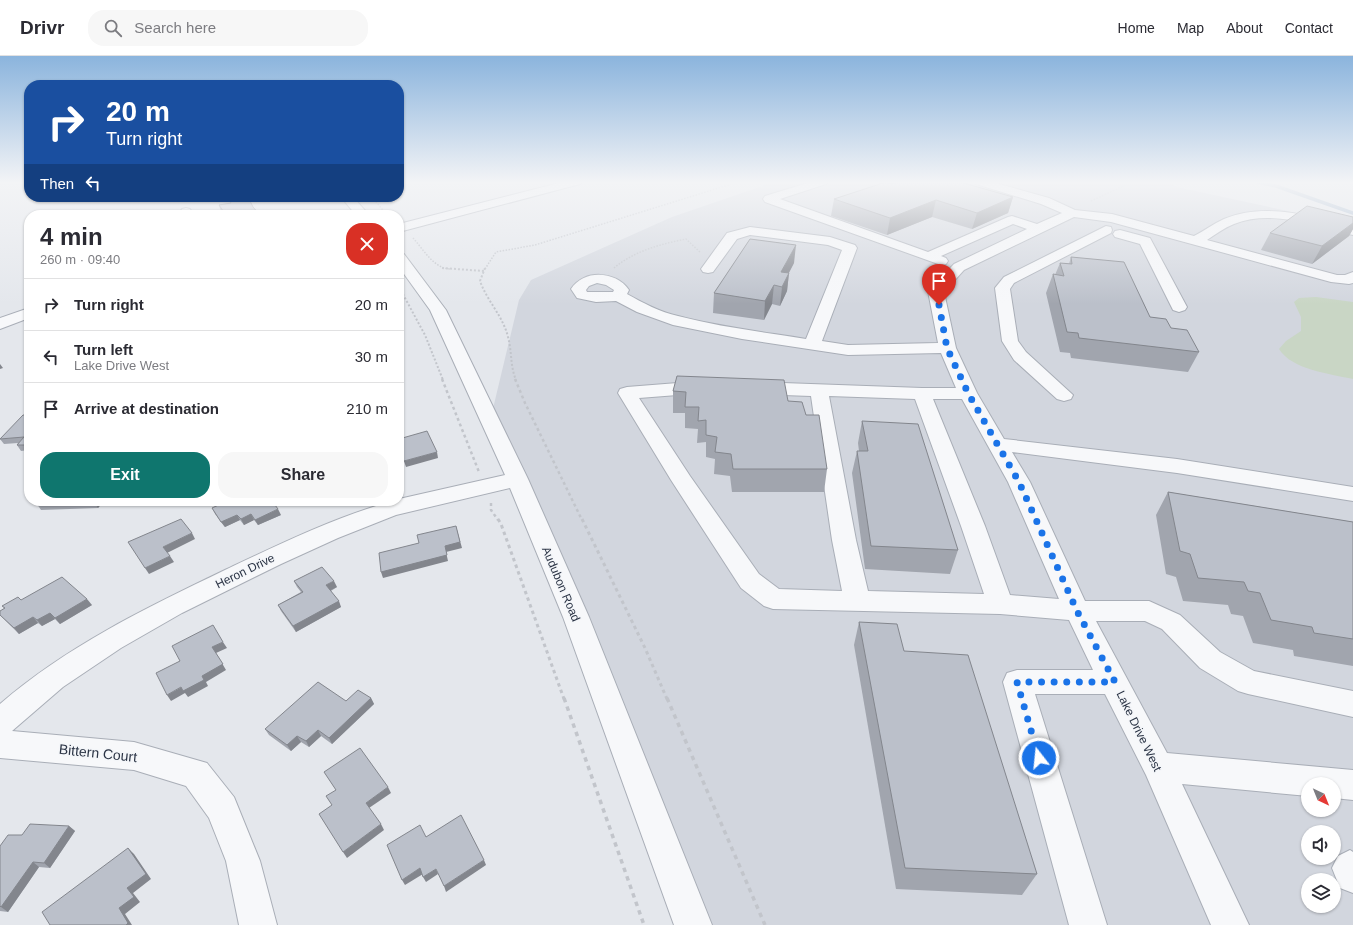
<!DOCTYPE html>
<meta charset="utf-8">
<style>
:root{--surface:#fff;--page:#f7f7f7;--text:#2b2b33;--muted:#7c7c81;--line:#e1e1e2;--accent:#0f766e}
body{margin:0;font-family:Helvetica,sans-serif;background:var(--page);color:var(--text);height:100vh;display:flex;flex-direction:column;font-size:15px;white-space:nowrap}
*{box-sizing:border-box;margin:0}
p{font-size:13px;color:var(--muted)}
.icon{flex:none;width:22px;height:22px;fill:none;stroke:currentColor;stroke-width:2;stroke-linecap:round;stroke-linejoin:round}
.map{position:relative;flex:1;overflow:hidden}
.side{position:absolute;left:24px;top:154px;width:380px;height:296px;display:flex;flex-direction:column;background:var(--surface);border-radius:16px;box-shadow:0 1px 3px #0004}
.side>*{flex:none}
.guide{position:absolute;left:24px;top:24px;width:380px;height:122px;border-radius:16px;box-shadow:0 1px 3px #0004;background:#1a4fa0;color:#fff;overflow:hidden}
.needle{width:26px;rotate:137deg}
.fabs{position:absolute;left:1301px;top:721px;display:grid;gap:8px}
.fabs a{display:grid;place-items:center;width:40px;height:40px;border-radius:50%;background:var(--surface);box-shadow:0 1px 3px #0004;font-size:20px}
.pin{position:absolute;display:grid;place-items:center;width:34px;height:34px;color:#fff;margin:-41px -17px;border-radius:50% 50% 50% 0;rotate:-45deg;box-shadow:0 0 4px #0007}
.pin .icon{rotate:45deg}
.me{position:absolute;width:44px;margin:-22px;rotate:344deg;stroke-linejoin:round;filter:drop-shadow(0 0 3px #0008)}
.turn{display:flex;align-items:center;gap:14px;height:84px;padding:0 16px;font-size:18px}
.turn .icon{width:52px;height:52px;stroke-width:2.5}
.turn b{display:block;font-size:28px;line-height:34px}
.then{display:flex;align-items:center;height:38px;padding:0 16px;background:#0003;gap:8px;font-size:15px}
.round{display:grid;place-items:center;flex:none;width:42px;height:42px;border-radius:16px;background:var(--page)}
.headline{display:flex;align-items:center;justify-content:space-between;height:68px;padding:0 16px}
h1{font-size:24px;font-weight:600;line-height:30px}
.primary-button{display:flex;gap:8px;margin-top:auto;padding:8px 16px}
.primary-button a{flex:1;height:46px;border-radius:16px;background:var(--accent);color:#fff;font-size:16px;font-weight:600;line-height:46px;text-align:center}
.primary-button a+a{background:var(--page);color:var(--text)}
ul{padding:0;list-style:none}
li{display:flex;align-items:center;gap:12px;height:52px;padding:0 16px;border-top:1px solid var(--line)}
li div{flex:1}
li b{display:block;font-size:15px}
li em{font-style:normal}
header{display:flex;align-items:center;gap:24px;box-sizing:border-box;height:56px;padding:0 20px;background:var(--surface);border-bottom:1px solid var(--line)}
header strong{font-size:19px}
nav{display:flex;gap:22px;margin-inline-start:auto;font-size:14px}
.search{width:280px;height:36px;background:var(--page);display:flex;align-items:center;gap:10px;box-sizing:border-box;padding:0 14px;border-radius:16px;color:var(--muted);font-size:15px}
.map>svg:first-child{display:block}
.built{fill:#d2d6de;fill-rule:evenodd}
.green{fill:#c9d6c5}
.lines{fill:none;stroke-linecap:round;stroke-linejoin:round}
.stream{stroke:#9fb4cc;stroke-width:3.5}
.minor-casing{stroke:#a9aeb7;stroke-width:2}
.path-far4{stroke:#c2c5cb;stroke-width:1.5;stroke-dasharray:1.5 1.5;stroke-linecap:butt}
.path-far3{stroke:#c2c5cb;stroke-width:2;stroke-dasharray:2 2;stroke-linecap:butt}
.path-far2{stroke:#c2c5cb;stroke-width:2.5;stroke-dasharray:3 3;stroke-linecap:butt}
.path-far1{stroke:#c2c5cb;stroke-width:3;stroke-dasharray:3.5 3.5;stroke-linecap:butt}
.path{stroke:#c2c5cb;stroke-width:3.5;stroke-dasharray:4.5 4.5;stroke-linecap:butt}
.minor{fill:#f7f8fa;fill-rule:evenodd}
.wall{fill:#a1a5ae}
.shaded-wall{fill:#83868d}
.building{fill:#bbc0ca;stroke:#83868d}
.route{stroke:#1a73e8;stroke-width:7;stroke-dasharray:0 12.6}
.labels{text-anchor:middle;stroke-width:3;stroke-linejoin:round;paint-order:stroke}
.street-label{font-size:12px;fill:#2b3445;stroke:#f4f6f9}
.near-street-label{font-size:14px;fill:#2b3445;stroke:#f4f6f9}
</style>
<header>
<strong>Drivr</strong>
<div class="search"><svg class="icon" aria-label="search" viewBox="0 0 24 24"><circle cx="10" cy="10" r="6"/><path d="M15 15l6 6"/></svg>Search here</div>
<nav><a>Home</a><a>Map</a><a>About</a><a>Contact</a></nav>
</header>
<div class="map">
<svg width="1353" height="869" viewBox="0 0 1353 869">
<rect width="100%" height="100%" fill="#e4e7ec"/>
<!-- built -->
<path class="built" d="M774,126H1164L1181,132L1353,169V869H696L490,365L519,244L531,224L672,161ZM1308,728H1334V754H1308ZM1308,776H1334V802H1308ZM1308,824H1334V850H1308Z"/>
<!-- green -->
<path class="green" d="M1316,241L1353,246V323C1331,318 1292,314 1279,293L1286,285L1301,275V261L1294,246L1299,242Z"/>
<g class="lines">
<!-- stream -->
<path class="stream" d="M1257,126L1276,130L1353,157"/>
<defs>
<g id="minor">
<path d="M563,126H582L580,128L399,176V168Z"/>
<path d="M811,126H828L826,128L780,143L928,196L1008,161L1012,160L1037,168L1062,157L1041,148L976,128L974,126H992L1049,142L1075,154L1112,158L1194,180C1204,175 1213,168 1224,163C1265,146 1312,160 1353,171V179C1316,170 1272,153 1234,168C1224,172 1216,178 1207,184L1337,219H1345L1353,216V227L1349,228L1331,226L1111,166L1074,161L964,214L944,236L956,292L977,337L1004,383L1177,403L1353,431V445L1177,417L1012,396L1030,426L1085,545H1149L1180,559L1220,596L1254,615L1353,635V661L1248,638L1238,635L1200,612L1162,573L1145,565H1096L1167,697L1353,714V744L1334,742V728H1308V740L1182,728L1249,869H1211L1146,719L1105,638H1035L1107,869H1069L1003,626L1007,617L1017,614H1093L1069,564L1000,558L773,553L764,550L741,532L671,424L618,337L620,333L627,331L703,325L709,327L712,331L709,335L703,337L639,342L690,420L759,518L779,533L842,535L832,484L811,340L755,338L748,336L746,332L748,328L755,326L922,332H956L941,297L848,299L742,283L673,269L637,256L616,245L596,246L577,242L571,233C584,213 616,215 629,234L627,238C643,247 660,256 678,260C720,271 763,276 806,283L842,194L828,189L750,179L737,183L713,216L708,217L703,216L701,213L727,177L750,171L830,181L855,189L857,192L822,285L848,289L938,287L928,235L931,232L954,208L1027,173L1013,168L941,200L946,202L948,205L946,208L941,209L765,146L763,143L765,140ZM597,227L606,229L614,234L613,236H587L586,234L589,230ZM829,340L915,343L961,470L984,538L868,535L856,484ZM933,343H962L1008,426L1059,543L1010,539L985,470Z"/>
<path d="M341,141H353L369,159H356Z"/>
<path d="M186,152L190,153L194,159H182L180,156L182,153Z"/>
<path d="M1106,170L1111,171L1112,174L1111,177L1014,227L1010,233L1018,285L1026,296L1073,339L1071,343L1064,345L1057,343L1014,304L1002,285L995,232L1004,221Z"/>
<path d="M1120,174L1150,182L1187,251L1185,254L1179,256L1173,254L1140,188L1115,181L1113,178L1115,175Z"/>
<path d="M399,197L404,198L446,254L528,423L589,561L712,869H674L563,561L510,432L396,459L338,482L281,508L182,557L121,592L63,631L12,675L134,686L207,707L234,741L260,805L277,869H239L226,805L209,762L186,730L134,714L0,702V648C67,590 146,552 225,514C280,488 335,461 393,445H399V443L505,419L430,254L399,211Z"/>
<path d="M29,252V262L0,273V262Z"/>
<path d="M1350,794L1353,796V837L1340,832L1332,812L1338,800Z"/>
</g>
</defs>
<!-- minor casing -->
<use href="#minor" class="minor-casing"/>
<!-- path-far4 -->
<g class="path-far4">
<path d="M372,141L387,159"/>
<path d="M1091,145L1132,126"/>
<path d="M413,182C424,194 434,213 451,213"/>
<path d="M614,212C634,195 661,188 686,183L701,197"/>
<path d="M485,213L496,196L535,189L738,126"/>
</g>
<!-- path-far3 -->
<g class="path-far3">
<path d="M442,212L484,215"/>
<path d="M485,212L480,225C487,245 503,260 508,281C512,295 510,310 516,324"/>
<path d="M399,231L425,279L443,324"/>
</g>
<!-- path-far2 -->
<g class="path-far2">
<path d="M442,323L479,416"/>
<path d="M515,323L525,347L582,464"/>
<path d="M491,447V454L498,464"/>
</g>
<!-- path-far1 -->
<g class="path-far1">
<path d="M498,463L501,468L564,643"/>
<path d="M582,463L645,592L667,643"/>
</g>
<!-- path -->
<g class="path">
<path d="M564,642L644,869"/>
<path d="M667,642L765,869"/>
</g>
<!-- minor -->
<use href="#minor" class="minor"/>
</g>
<!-- wall -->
<g class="wall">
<path d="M892,128L1013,141L1008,157L972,173L932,161L887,179L831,160L834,143Z"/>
<path d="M229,143L253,151L260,159H224L220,153L219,149L230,147Z"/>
<path d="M1353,161V173L1349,180L1312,208L1261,194L1270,177Z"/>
<path d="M1071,201L1150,261L1171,272L1199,296L1188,316L1071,302L1070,297L1060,296L1046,237L1053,218L1055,219L1060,207L1069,208Z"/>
<path d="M794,207L789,217L787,235L780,250L772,248L764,264L713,257L714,237Z"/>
<path d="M677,320L788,345L806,359L827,413L824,436H732L730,420L714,418L715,403L706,401V386L697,387L698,373L685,372V357H673V335Z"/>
<path d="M29,359V394L21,395L17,389L18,387L4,388L0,383Z"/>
<path d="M862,365L958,494L950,518L865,513L852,417L857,395H859L858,387Z"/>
<path d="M1168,436L1353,466V610L1294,600L1293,594L1253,587L1243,560L1231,558L1228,549L1183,545L1176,521L1166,518L1156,459Z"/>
<path d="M39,445H104L98,452L41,454L37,448Z"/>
<path d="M212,452L281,459L258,469L254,464L244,469L240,464L225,471L215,458Z"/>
<path d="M294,525L337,531L331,535L341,551L296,576L281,555L278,549L301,536L297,531Z"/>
<path d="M21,544L92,549L60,568L55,563L42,570L38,567L19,578L0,559L4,552L2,550Z"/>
<path d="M859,566L904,595L1037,818L1022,839L896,833L854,589Z"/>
<path d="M371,642L374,648L332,688L321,680L309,691L301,686L291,695L269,679L265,673L346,645Z"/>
<path d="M69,770L75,775L50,812L39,811L8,856L0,855V790Z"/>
</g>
<!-- shaded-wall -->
<g class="shaded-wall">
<path d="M1013,141L1008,157L972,173L977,157Z"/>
<path d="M936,144L932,161L887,179L890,162Z"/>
<path d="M1353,167V173L1349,180L1312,208L1322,190Z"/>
<path d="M796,189L794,207L781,231V216Z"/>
<path d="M789,217L787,235L780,250L782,231Z"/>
<path d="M774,229L772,248L764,264L765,245Z"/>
<path d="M0,308L3,312L0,313Z"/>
<path d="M437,396L438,402L406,411L404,405Z"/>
<path d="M402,399L404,405L399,406V400Z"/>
<path d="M95,445H104L98,452L94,446Z"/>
<path d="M278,453L281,459L258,469L255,464Z"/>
<path d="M251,458L254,464L244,469L241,463Z"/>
<path d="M237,459L240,464L225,471L221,466Z"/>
<path d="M456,470L462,492L446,496L448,505L383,522L381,516L445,490Z"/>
<path d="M192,477L195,483L167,497L163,491Z"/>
<path d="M170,500L174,506L149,518L145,512Z"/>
<path d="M334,525L337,531L329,535L326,529Z"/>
<path d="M87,543L92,549L60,568L55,562Z"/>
<path d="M339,545L341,551L296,576L293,570Z"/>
<path d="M50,557L55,563L42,570L37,564Z"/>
<path d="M33,561L38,567L19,578L14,572Z"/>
<path d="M223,586L227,592L216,597L226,614L206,626L208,630L188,641L185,637L171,645L167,639L202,620L212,591Z"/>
<path d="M371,642L374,648L332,688L329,682Z"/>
<path d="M318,674L321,680L309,691L306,685Z"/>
<path d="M297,680L301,686L291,695L287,689Z"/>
<path d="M388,731L391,737L369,752L366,747Z"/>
<path d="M381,768L384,774L347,802L343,796Z"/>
<path d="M69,770L75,775L50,812L44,807Z"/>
<path d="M128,792L134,798L151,823L133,837L140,846L125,858L132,869H126L119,852L127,832Z"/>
<path d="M484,804L486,809L446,836L444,830Z"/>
<path d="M33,806L39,811L8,856L1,851Z"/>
<path d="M420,812L423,818L405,829L402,824Z"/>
<path d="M436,813L438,818L426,826L423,821Z"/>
</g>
<!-- building -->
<g class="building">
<path d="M886,126L892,128L897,126H960L1013,141L977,157L936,144L890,162L834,143Z"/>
<path d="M242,141H248L253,151L260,159H226L219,149L231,147L229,143Z"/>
<path d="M1307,150L1353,161V167L1322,190L1270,177Z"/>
<path d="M750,183L796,189L781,216L789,217L782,231L774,229L765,245L714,237Z"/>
<path d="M1071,201L1124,206L1150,261L1166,263L1171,272L1187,274L1199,296L1079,282L1078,277L1067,276L1053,218L1064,220L1060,207L1072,208Z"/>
<path d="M677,320L784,324L788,345L802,346L806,359H819L827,413H733L731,398L715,396L717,381L706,379V364L698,365L699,351H685L686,336L673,335Z"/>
<path d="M23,359H29V389H17L24,381L0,383Z"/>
<path d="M862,365L918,368L958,494L871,490L857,395H868Z"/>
<path d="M427,375L437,396L404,405L402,399L399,400V383Z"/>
<path d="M1168,436L1353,466V583L1314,577L1312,571L1271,564L1260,537L1248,535L1244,526L1198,522L1190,498L1180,495Z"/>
<path d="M39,445H95L94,446L37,448Z"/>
<path d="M227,445H272L278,453L255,464L251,458L241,463L237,459L221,466L212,452Z"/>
<path d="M181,463L192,477L163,491L170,500L145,512L128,486Z"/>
<path d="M456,470L460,486L445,490L447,499L381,516L379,497L419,487L417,479Z"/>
<path d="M322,511L334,525L326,529L339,545L293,570L278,549L303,536L294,525Z"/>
<path d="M62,521L87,543L55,562L50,557L37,564L33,561L14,572L0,559V555L5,552L2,550L18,541L21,544Z"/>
<path d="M859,566L897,568L904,595L968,599L1037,818L905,812Z"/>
<path d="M213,569L223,586L212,591L223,608L202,620L204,624L183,635L181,631L167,639L156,617L180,605L172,590Z"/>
<path d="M318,626L346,645L358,634L371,642L329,682L318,674L306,685L297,680L287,689L265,673Z"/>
<path d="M360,692L388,731L366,747L381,768L343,796L319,758L332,749L326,740L336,734L324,716Z"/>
<path d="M461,759L484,804L444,830L436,813L423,821L420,812L402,824L387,789L420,769L426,781Z"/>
<path d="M30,768L69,770L44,807L33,806L1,851L0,850V790L8,779H22Z"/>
<path d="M128,792L146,818L127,832L134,841L119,852L128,867L126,869H50L42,856Z"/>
</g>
<!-- sky -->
<linearGradient id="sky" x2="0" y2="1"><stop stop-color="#8bb4dd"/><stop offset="0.51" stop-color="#f3f4f6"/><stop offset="1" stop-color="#f3f4f6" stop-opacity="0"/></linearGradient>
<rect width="1353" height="248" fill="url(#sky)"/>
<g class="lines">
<!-- route -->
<path class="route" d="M939,249L947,292L968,337L1019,426L1077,555L1115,626H1017L1039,702"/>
</g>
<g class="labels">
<!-- street labels -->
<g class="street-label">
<text transform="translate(245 515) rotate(-26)" y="4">Heron Drive</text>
<text transform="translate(561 528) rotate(67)" y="4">Audubon Road</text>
<text transform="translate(1139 675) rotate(64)" y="4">Lake Drive West</text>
</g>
<!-- near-street labels -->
<g class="near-street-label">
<text transform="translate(98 697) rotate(6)" y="5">Bittern Court</text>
</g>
</g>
</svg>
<div class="fabs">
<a><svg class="needle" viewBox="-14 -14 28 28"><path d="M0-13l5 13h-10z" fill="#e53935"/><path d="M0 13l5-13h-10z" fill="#7c7c81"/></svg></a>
<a><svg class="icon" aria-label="sound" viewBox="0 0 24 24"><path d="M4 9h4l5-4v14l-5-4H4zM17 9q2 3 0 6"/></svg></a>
<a><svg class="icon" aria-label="layers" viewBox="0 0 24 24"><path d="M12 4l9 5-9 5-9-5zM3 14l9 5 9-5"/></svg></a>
</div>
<div class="pin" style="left:939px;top:249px;background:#d93025"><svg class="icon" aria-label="arrive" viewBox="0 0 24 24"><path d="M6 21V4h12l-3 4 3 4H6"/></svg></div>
<svg class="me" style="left:1039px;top:702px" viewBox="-20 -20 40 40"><circle r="17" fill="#1a73e8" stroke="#fff" stroke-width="3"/><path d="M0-11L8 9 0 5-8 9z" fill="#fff"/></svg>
<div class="guide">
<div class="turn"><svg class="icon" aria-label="right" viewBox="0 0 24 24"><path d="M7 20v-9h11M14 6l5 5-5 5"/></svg><div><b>20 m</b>Turn right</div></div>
<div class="then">Then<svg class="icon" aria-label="left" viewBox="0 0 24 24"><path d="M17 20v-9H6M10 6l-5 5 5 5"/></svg></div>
</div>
<section class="side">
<div class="headline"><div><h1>4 min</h1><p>260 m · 09:40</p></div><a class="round" style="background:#d93025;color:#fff"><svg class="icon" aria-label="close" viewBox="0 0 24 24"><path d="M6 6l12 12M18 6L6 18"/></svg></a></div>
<ul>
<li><svg class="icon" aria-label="right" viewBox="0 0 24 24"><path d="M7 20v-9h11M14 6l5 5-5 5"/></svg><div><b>Turn right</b></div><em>20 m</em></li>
<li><svg class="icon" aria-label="left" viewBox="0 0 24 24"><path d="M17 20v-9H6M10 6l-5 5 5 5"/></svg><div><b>Turn left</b><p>Lake Drive West</p></div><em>30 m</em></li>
<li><svg class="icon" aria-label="arrive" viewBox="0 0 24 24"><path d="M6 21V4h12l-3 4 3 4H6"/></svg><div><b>Arrive at destination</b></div><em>210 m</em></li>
</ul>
<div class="primary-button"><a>Exit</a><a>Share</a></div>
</section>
</div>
